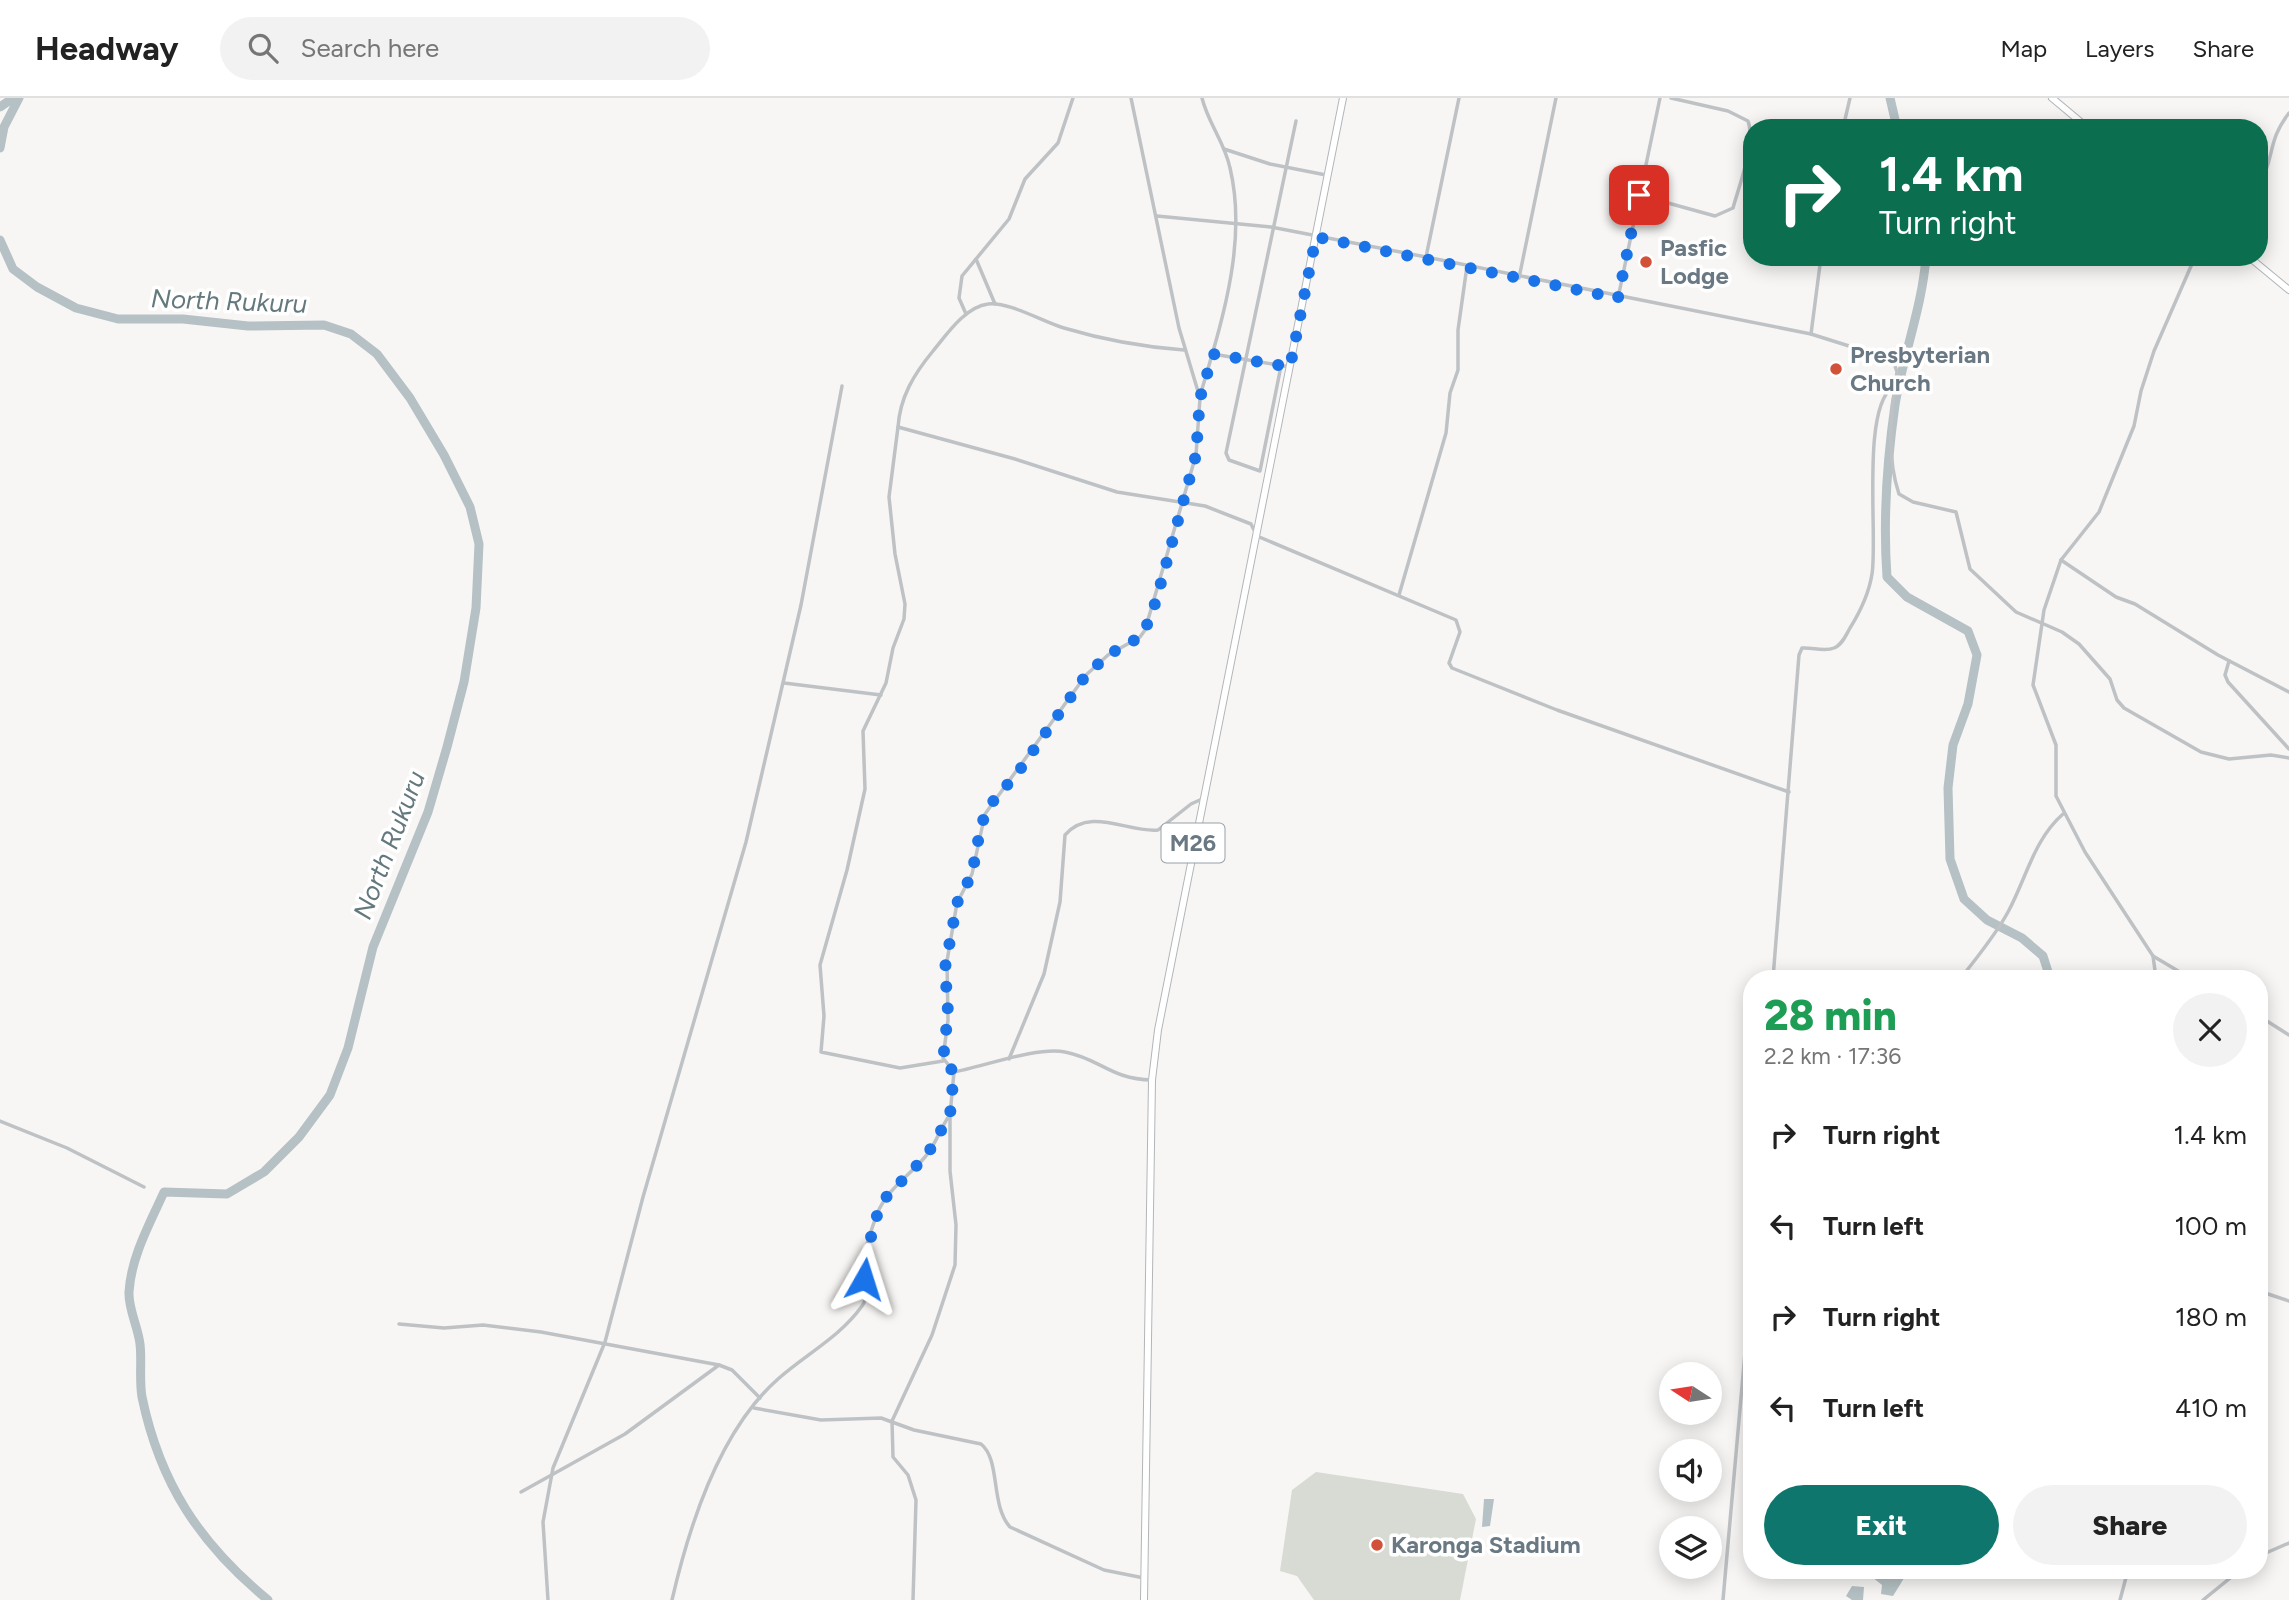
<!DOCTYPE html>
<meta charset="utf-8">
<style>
:root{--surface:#fff;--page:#f2f2f2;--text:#222;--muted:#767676;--line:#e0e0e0;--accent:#0f766e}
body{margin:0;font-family:Figtree,sans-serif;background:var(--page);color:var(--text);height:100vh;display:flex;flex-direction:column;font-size:26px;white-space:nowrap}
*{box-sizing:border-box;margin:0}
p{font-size:23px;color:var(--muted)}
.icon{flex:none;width:38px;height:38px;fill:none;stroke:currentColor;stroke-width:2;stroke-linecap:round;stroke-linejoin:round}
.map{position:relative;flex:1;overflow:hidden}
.details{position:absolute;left:1743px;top:872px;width:525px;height:609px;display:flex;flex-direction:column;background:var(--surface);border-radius:28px;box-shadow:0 4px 18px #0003}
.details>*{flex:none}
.guide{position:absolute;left:1743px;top:21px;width:525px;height:147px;border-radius:28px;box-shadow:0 4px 18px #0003;background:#0b6e4f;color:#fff;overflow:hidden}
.needle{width:46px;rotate:282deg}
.buttons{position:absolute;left:1659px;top:1264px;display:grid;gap:14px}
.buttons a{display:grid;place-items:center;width:63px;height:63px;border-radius:50%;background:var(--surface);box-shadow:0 4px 18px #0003;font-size:35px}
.pin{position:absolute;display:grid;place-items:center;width:60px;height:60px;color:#fff;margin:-30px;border-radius:14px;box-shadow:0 4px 10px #0006}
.me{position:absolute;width:77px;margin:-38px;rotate:6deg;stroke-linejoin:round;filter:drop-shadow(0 0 5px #0008)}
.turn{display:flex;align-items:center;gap:24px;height:147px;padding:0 21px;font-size:32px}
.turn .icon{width:91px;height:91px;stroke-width:2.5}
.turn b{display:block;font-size:49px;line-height:60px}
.round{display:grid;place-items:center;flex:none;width:74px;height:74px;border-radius:37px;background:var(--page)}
.headline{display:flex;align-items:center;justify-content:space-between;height:119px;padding:0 21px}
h1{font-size:42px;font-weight:800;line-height:52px;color:#1e9e55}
.button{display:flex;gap:14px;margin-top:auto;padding:14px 21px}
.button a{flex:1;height:80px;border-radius:42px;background:var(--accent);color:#fff;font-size:28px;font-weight:800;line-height:80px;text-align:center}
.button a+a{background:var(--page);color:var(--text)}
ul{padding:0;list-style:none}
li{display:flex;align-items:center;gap:21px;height:91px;padding:0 21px}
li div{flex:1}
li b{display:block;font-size:26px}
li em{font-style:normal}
header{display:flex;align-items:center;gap:42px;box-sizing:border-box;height:98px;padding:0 35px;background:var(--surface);border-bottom:2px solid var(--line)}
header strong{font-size:33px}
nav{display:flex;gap:38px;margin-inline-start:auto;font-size:24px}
.search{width:490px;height:63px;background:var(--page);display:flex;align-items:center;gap:18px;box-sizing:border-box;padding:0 24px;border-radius:38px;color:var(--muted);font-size:26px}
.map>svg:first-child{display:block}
.pitch{fill:#d7dbd4}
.water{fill:#b5c1c4}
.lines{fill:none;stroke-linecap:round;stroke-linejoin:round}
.river{stroke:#b5c1c4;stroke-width:9}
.primary-casing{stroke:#b2b6b9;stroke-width:8}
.trunk-casing{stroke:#b2b5b8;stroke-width:8}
.minor{stroke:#bec2c5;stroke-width:3.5}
.primary{stroke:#fff;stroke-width:6}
.trunk{stroke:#fff;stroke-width:6}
.route{stroke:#1a73e8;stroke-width:12;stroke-dasharray:0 21.6}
.poi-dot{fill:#d15239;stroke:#fff;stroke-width:2.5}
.labels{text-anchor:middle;stroke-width:7;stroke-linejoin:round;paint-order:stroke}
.shield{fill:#fff;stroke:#96a0a8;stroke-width:2}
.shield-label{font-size:23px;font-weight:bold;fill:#697882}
.poi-label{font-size:24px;font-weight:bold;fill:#697882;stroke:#fff;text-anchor:start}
.water-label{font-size:26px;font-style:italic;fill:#64797e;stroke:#fff}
</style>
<header>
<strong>Headway</strong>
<div class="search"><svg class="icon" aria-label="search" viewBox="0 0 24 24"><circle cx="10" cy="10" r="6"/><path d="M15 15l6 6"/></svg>Search here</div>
<nav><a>Map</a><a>Layers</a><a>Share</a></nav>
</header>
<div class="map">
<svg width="2289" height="1502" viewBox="0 0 2289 1502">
<rect width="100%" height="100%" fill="#f7f6f4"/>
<!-- pitch -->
<path class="pitch" d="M1316,1374L1463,1396L1476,1421L1460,1502H1314L1297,1478L1280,1473L1292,1392Z"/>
<!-- water -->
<g class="water">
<path d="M1484,1401H1494L1490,1428L1482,1429Z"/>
<path d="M1862,1472H1909L1893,1498L1881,1496L1882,1487L1872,1479L1860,1478Z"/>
<path d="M1852,1488L1864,1489L1863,1502H1852L1846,1498Z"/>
</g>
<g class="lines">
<!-- river -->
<g class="river">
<path d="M1890,0L1897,30"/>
<path d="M0,9L13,0"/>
<path d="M0,50L4,29L19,0"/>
<path d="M0,142L13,171L37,189L76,210L118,221H183L248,228L324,227L351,236L377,256L410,300L444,357L470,409L479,446L476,510L464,584L447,649L428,714L373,849L348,950L330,997L299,1039L264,1074L227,1096L164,1094C150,1125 131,1159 129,1194C128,1210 138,1229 140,1246C142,1263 139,1282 142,1299C160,1386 200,1446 268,1502"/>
<path d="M1926,159C1922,210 1903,257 1895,307C1887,363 1883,423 1887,479L1907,499L1968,533L1977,557L1968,606L1953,647L1948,690L1950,761L1964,801L1987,822L2022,840L2043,858L2050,880"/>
</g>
<defs>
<path id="primary" d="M1144,1502L1152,982L1158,932L1343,0"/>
<g id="trunk">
<path d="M2052,0L2088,30"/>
<path d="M2249,159L2289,192"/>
</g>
</defs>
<!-- primary casing -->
<use href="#primary" class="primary-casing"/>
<!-- trunk casing -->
<use href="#trunk" class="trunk-casing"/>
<!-- minor -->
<g class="minor">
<path d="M1843,30L1850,0"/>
<path d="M1224,51L1270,66L1326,77"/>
<path d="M2259,88C2275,60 2267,43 2289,15"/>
<path d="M1639,97L1715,118L1733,110C1739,88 1756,44 1748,23L1728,13L1671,0"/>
<path d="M1157,118L1271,129L1426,159L1811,236L1887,260L1894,265L1897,274C1891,313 1886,358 1899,396L1913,404L1956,414L1970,471L2016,514L2062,534L2079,546L2110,581L2117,602L2124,610L2201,654L2229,661L2271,657L2289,660"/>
<path d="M1426,159L1459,0"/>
<path d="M2195,159L2154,253L2141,293L2134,328L2099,414L2061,462L2116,499L2135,506L2218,557L2289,594"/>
<path d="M976,161L995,206"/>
<path d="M1519,180L1556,0"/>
<path d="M1618,200L1660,0"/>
<path d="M966,216L959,200L962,178L1009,121L1025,81L1058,45L1073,0"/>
<path d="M1811,236L1821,159"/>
<path d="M1213,256L1290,269"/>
<path d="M1281,268L1260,373L1229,362L1226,355L1296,23"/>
<path d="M1200,298C1221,226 1248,145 1230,70C1225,45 1208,25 1202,0"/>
<path d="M898,329C900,299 914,276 933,253C947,236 965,209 988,206C1007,203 1044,224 1064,230C1104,242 1143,249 1184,252"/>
<path d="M2061,462L2044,512L2033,587L2056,647V698L2085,754L2153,858L2156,880"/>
<path d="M1399,497L1446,335L1450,295L1458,272V232L1467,168"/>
<path d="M2229,563L2225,577L2228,584L2289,651"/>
<path d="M784,585L881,597"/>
<path d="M2153,858L2190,880"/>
<path d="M1773,880L1799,557L1802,550C1812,549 1824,554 1834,550C1842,547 1846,537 1850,530C1860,514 1869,495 1872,476C1878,439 1861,310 1893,289"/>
<path d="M1961,880C1977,859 1995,838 2008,814C2026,781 2034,741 2063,716"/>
<path d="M2259,918L2289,937"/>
<path d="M1009,961L1044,876L1060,804L1065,737C1090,708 1128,735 1158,732L1191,706L1202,701"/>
<path d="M943,963L900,970L821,954L824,918L820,867L847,772L865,691L863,633L886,585L893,550L904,521L905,506L895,456L889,399L898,329L1015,361L1117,394L1205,408L1251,426L1257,438L1456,522L1460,534L1449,565L1452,570L1557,612L1789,694"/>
<path d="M954,974C982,969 1038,948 1065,954C1101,961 1110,981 1152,982"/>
<path d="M0,1023L67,1050L144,1089"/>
<path d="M2259,1193L2289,1203"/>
<path d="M399,1226L444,1230L483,1227L541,1234L719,1267"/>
<path d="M754,1310L821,1322L881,1320L914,1332L981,1346C1001,1362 990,1407 1010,1429L1104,1472L1144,1480"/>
<path d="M521,1394L625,1336L719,1267L732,1272L760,1300"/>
<path d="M2259,1458L2289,1445"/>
<path d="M548,1502L543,1424L553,1370L605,1244L643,1099L746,744L801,507L842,288"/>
<path d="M672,1502C689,1428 720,1332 778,1281C806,1256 840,1239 862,1208C871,1195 863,1185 863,1172C863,1154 871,1133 877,1116C887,1091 909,1078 925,1059C935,1048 940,1031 949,1018"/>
<path d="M913,1502L916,1402L908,1377L893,1359L892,1323L932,1237L955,1167L956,1127L950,1073V1017L954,974L943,960L948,922L947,863L957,805L972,776L985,716L1086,577L1108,557L1140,539L1145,532L1196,357L1200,300L1179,230L1131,0"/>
<path d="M1723,1502L1752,1176"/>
<path d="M2120,1502L2128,1472"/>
<path d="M2203,1502L2240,1472"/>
</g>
<!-- primary -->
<use href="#primary" class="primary"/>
<!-- trunk -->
<use href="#trunk" class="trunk"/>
</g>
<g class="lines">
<!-- route -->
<path class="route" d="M864,1181V1164L878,1114L887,1098L927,1057L950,1017L954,974L943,963L948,914L945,870L957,805L972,776L981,727L990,707L1019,673L1086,577L1108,557L1140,539L1145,532L1156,503L1196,357L1200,300L1213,256L1290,269L1316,139L1618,200L1639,97"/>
</g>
<!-- markers -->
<g class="poi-dot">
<circle cx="1646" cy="164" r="7"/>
<circle cx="1836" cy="271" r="7"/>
<circle cx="1377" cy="1447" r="7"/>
</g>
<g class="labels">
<!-- shield labels -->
<rect class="shield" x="1161.5" y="725.5" width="63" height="39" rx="5"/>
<g class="shield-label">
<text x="1193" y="753">M26</text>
</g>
<!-- poi labels -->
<g class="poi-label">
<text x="1660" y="158">Pasfic<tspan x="1660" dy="28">Lodge</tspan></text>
<text x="1850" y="265">Presbyterian<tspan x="1850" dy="28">Church</tspan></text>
<text x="1391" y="1455">Karonga Stadium</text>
</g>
<!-- water labels -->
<g class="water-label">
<text transform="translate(229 203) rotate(2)" y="9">North Rukuru</text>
<text transform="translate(389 747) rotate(-69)" y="9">North Rukuru</text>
</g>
</g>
</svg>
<div class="buttons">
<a><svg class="needle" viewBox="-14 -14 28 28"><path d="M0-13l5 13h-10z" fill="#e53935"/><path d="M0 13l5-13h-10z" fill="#767676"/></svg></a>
<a><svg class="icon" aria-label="sound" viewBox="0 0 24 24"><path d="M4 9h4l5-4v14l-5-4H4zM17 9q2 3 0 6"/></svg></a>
<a><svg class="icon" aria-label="layers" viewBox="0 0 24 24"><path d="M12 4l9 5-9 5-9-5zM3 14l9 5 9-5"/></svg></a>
</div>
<div class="pin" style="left:1639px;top:97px;background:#d93025"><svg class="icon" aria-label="arrive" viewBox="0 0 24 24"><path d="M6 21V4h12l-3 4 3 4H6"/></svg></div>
<svg class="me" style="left:864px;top:1181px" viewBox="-20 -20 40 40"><path d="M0-17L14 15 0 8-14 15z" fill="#1a73e8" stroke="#fff" stroke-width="4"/></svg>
<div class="guide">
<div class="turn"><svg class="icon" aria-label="right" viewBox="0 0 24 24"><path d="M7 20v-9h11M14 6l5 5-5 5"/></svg><div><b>1.4 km</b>Turn right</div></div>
</div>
<section class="details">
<div class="headline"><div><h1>28 min</h1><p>2.2 km · 17:36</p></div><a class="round"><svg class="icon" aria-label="close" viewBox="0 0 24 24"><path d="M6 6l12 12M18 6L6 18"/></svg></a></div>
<ul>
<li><svg class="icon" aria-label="right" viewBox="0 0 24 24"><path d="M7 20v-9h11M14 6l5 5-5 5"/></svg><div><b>Turn right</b></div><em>1.4 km</em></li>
<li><svg class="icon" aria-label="left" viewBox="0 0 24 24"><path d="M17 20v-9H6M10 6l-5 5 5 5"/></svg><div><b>Turn left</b></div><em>100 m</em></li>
<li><svg class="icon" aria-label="right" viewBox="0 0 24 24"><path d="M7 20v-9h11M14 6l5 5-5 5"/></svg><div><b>Turn right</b></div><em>180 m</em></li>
<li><svg class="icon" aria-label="left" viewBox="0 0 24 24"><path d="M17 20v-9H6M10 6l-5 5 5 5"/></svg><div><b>Turn left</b></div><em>410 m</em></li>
</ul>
<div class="button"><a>Exit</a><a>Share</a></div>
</section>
</div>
